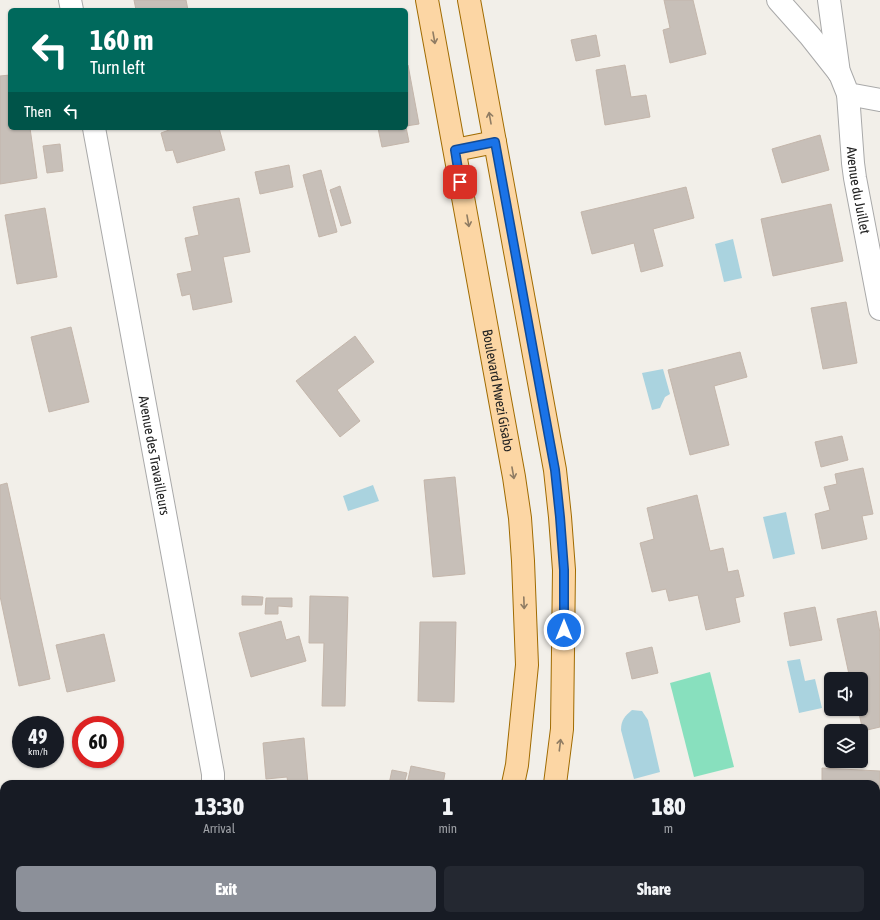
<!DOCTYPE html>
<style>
:root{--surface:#171b24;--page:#242831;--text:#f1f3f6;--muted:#9ea1a6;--accent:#8c9099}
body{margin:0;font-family:"Asap Condensed",sans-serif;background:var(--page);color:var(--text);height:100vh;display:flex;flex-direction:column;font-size:15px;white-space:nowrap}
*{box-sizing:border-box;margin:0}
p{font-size:13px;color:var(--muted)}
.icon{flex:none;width:22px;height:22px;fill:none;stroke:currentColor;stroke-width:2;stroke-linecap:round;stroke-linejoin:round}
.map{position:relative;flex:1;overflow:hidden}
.details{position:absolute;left:0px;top:780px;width:880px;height:140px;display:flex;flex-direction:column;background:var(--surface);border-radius:12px 12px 0 0;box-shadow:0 1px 3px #0004}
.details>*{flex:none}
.guide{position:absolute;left:8px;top:8px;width:400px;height:122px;border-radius:6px;box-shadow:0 1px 3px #0004;background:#00695c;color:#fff;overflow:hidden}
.controls{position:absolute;left:824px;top:672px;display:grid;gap:8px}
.controls a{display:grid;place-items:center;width:44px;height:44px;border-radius:6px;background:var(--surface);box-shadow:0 1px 3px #0004;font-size:20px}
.speed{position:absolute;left:12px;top:716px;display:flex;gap:8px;font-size:20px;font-weight:700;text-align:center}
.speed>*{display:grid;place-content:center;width:52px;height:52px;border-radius:50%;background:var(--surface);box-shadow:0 1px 3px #0004;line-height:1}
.speed small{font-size:10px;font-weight:400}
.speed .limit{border:6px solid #d22;background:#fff;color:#111}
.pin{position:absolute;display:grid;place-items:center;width:34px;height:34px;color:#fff;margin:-17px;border-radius:8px;box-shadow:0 2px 6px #0006}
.me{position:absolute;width:44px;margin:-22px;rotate:0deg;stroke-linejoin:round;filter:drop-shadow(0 0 3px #0008)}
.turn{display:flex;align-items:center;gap:14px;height:84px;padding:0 16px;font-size:18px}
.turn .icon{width:52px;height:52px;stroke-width:2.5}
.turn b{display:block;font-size:28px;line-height:34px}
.then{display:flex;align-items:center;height:38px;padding:0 16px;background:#0003;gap:8px;font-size:15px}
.eta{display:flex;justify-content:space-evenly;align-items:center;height:68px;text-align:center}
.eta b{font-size:24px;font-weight:800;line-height:28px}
.cta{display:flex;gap:8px;margin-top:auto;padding:8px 16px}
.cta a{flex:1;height:46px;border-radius:6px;background:var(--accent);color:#fff;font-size:16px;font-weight:800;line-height:46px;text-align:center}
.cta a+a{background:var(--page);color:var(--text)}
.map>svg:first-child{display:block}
.pitch{fill:#88e0be}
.water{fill:#aad3df}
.building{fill:#c7bfb8;stroke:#c4b6ab}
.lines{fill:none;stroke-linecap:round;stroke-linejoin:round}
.minor-casing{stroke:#a9a9a9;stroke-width:24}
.major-casing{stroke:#a06b00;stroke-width:24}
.minor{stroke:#fff;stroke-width:22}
.major{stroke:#fcd6a4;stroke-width:22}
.oneway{stroke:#8f7c63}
.route-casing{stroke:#114b97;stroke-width:10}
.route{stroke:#1a73e8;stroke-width:7}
.labels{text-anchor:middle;stroke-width:3;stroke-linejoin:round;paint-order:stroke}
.street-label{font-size:14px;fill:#222;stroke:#fff}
</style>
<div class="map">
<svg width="880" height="920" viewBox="0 0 880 920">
<rect width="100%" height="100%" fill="#f2efe9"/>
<!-- pitch -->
<path class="pitch" d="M710,672L734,767L694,777L670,683Z"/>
<!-- water -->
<g class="water">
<path d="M733,239L742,278L724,282L715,244Z"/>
<path d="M663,369L670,394L665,397L660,408L652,410L642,373Z"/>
<path d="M373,485L379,501L348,511L343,496Z"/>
<path d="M786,512L795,554L773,559L763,517Z"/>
<path d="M800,659L805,681L815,679L822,708L799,713L787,661Z"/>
<path d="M632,710L642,711L648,720L660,772L634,779L621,730C621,720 625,716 632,710Z"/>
</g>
<!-- building -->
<g class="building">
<path d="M134,0H186L188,10H136Z"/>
<path d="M664,0H693L706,54L670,63L663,30L670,28Z"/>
<path d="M596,35L600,56L576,61L571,40Z"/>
<path d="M406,65H408L419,124L406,126Z"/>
<path d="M625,65L631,97L646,95L650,117L605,125L596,70Z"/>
<path d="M10,75V128H30L37,178L0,184V76Z"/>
<path d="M406,127L409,142L382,147L378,128Z"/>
<path d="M168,128H219L225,150L177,163L173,150L166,151L161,133L169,130Z"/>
<path d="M820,135L829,170L782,183L772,149Z"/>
<path d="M60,144L63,171L47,173L43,146Z"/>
<path d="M289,165L293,187L260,194L255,172Z"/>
<path d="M321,170L337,232L319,237L303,175Z"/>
<path d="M340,186L351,223L341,226L330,190Z"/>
<path d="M686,187L694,218L653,229L663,266L641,272L634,243L592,254L581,212Z"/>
<path d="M239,198L250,252L223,257L232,302L193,310L190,294L182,296L177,274L192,271L185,238L199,235L193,207Z"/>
<path d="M831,204L843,261L773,276L761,219Z"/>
<path d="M45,208L57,277L17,284L5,215Z"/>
<path d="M846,302L857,363L823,369L811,308Z"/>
<path d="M71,327L89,402L49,412L31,337Z"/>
<path d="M355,336L374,362L337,390L360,421L340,437L296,381Z"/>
<path d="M740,352L747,377L714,386L729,445L690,455L668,370Z"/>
<path d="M842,436L848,460L821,467L815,442Z"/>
<path d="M863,468L873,514L862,516L867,539L822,549L815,514L830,510L824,487L837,484L835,474Z"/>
<path d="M455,477L465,574L433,577L424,480Z"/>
<path d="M7,483L50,679L19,686L0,596V485Z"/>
<path d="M697,495L710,551L723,548L728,572L738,570L744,596L735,598L740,622L706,630L698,595L669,601L666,589L652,592L640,543L654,539L647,508Z"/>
<path d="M242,596L263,597L262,605H242Z"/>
<path d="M310,596L348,597L345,706H322L324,643H309Z"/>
<path d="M266,598H292V607L278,606V614H265Z"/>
<path d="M815,607L822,640L790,646L784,613Z"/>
<path d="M876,611L880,633V727L863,731L858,709H861V697L864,696L861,685V679H850L837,619Z"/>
<path d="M281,621L286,640L299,636L306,661L251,677L239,633Z"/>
<path d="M420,622H456L454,702L418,701Z"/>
<path d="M104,634L115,681L67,692L56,645Z"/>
<path d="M652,647L658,673L632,679L626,653Z"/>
<path d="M304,738L308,784H288L287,777L266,779L263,743Z"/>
<path d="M411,766L445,773L443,784H407Z"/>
<path d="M822,768L880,771V842L876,841V784H822Z"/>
<path d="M392,770L407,773L404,784H389Z"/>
<path d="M258,916H278L276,920H267Z"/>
<path d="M370,916H411L415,917L414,920H368Z"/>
</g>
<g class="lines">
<defs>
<g id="minor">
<path d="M70,0L72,10"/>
<path d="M778,0L810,36L840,74L848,94L880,100"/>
<path d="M829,0L839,73"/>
<path id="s1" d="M848,94L853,163L855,178L880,309"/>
<path id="s2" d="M94,128L213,774V784"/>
<path d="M0,855L4,860"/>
<path d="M49,916L53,920"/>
<path d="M188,920L189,916"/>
</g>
<g id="major">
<path id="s3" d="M427,0L514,477L520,518L523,561L527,665L517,765L513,784"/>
<path d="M469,0L555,470L560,517L564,570L562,729L555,784"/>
<path d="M455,150L495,142"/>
<path d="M484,920L485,916"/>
<path d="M528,920L529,916"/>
</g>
</defs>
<!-- minor casing -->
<use href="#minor" class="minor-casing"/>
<!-- major casing -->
<use href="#major" class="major-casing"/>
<!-- minor -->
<use href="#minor" class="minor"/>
<!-- major -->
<use href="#major" class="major"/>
</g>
<!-- one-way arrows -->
<defs><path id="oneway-shaft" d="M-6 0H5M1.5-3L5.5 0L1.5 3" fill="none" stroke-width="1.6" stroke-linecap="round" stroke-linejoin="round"/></defs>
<g class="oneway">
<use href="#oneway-shaft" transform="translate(434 38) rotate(80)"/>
<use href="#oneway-shaft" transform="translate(490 118) rotate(-100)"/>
<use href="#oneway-shaft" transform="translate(468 221) rotate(80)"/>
<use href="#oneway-shaft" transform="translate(513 473) rotate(80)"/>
<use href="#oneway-shaft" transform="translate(524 603) rotate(88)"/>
<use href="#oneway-shaft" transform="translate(560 745) rotate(-83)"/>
</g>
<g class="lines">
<defs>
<path id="route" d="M460,182L455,150L495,142L555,470L560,517L564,570V630"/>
</defs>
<!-- route casing -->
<use href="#route" class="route-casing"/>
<!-- route -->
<use href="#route" class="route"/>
</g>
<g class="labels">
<!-- street labels -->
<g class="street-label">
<text dy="5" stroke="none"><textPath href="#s1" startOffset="97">Avenue du Juillet</textPath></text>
<text dy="5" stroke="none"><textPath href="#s3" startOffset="397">Boulevard Mwezi Gisabo</textPath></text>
<text dy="5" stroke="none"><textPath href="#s2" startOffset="333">Avenue des Travailleurs</textPath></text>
</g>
</g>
</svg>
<div class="controls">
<a><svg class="icon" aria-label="sound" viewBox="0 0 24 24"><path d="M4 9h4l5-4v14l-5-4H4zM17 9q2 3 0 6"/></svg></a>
<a><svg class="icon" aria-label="layers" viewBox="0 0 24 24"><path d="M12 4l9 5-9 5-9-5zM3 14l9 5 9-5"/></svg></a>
</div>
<div class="speed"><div>49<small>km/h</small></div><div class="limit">60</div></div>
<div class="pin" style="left:460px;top:182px;background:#d93025"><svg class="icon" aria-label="arrive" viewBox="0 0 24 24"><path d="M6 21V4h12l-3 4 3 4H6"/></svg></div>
<svg class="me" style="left:564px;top:630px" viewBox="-20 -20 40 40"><circle r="17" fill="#1a73e8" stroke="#fff" stroke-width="3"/><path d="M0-11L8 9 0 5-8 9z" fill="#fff"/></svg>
<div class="guide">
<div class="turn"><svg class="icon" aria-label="left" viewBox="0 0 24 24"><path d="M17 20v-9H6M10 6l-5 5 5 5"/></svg><div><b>160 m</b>Turn left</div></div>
<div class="then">Then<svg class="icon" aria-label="left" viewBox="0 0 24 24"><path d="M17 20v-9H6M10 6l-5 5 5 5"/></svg></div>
</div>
<section class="details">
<div class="eta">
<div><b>13:30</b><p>Arrival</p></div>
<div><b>1</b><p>min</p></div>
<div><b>180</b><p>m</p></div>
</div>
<div class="cta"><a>Exit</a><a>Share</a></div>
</section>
</div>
